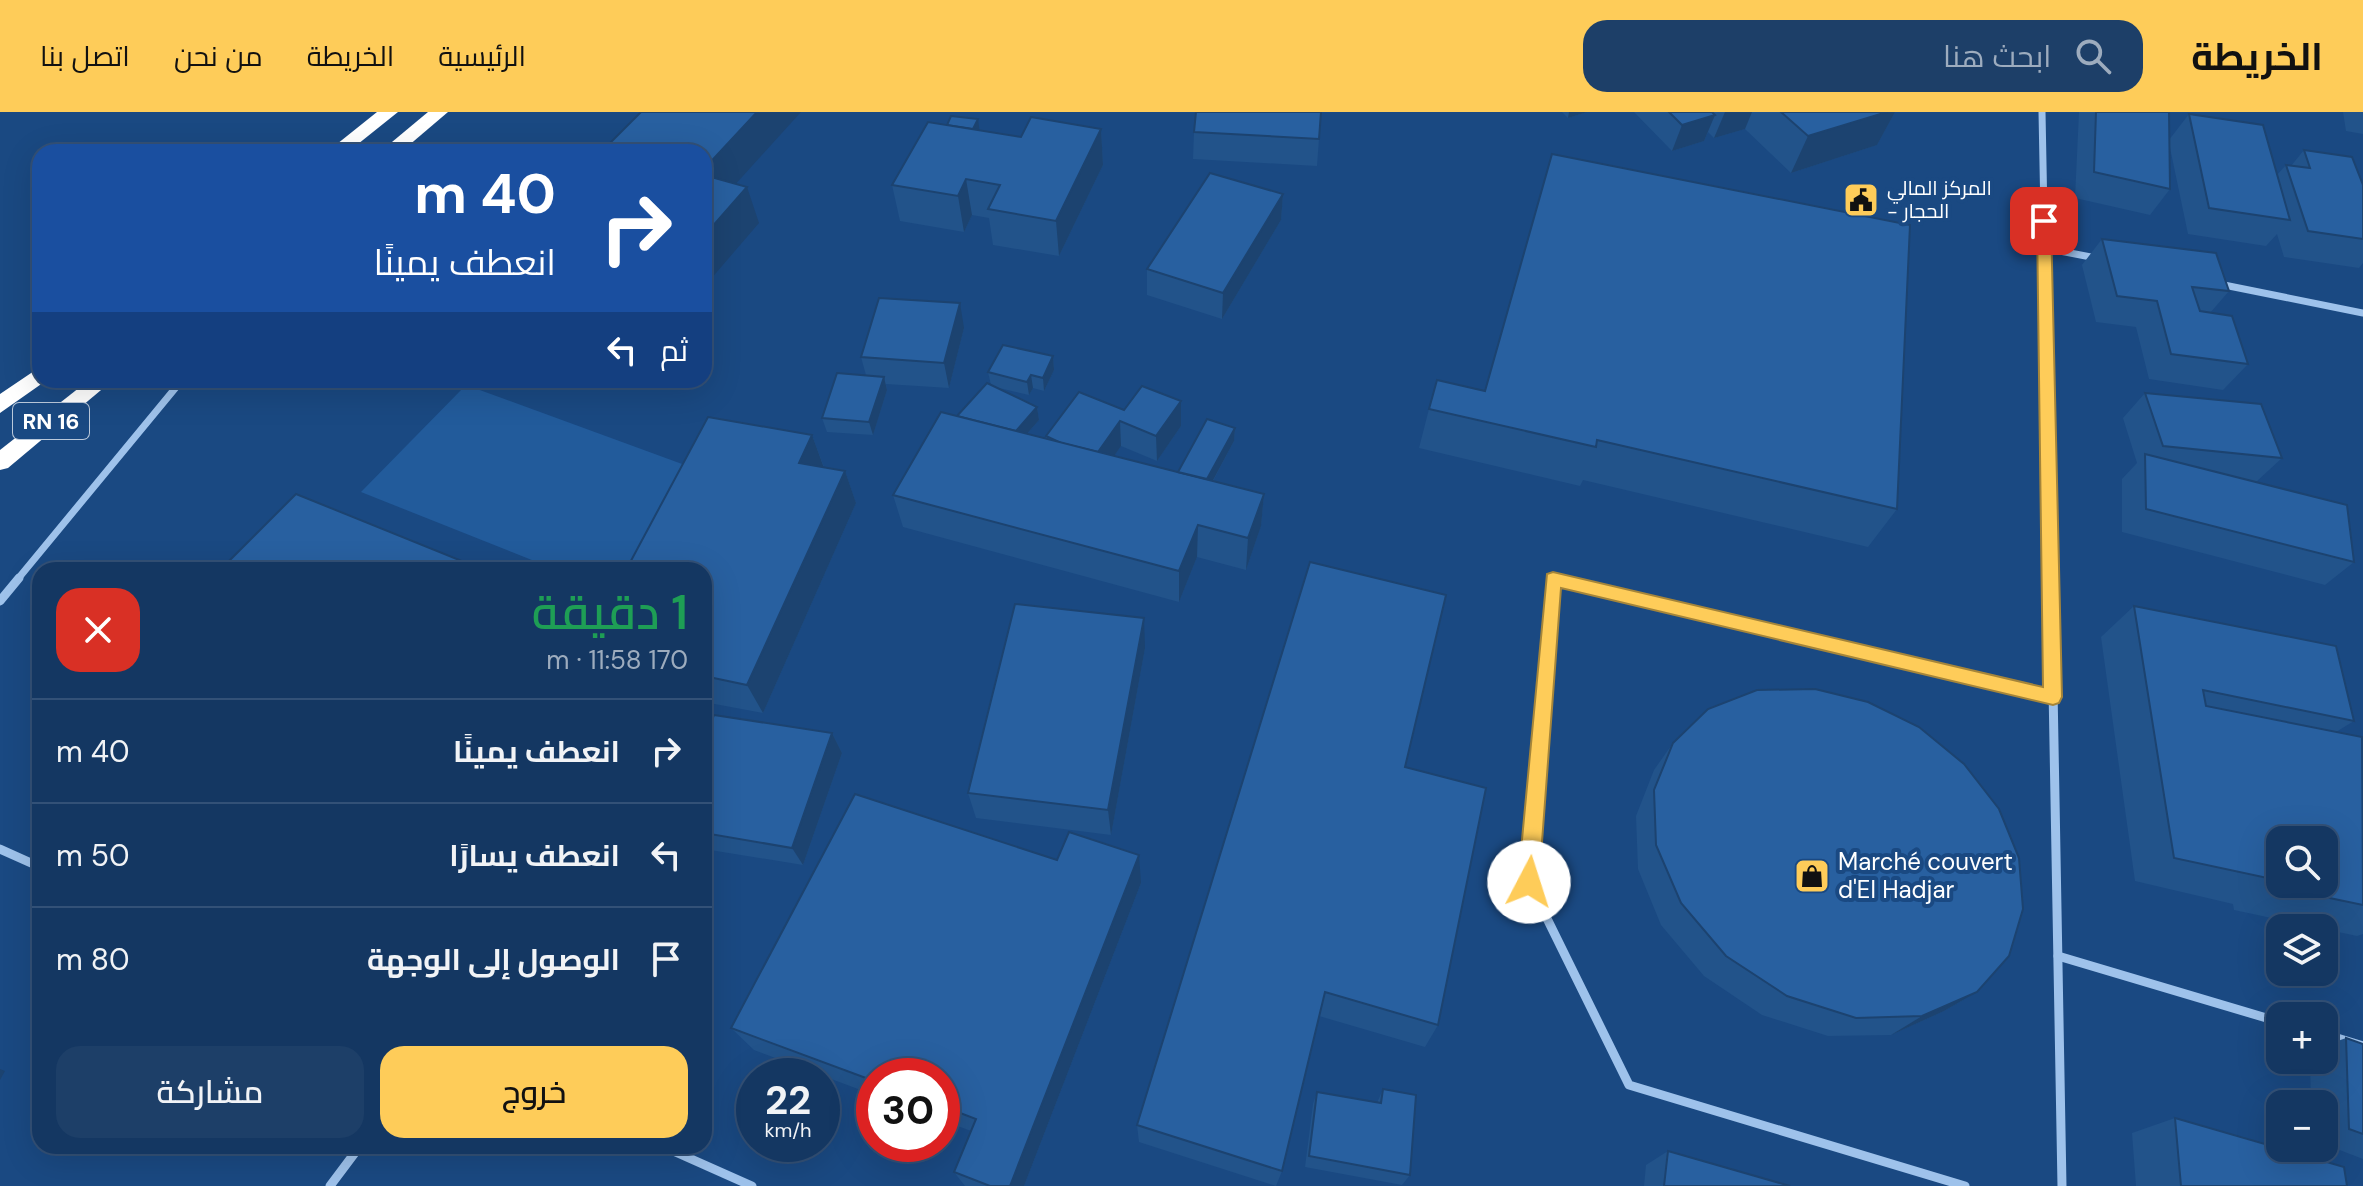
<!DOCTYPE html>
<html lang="ar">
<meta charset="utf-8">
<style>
:root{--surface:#143762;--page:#1d3f68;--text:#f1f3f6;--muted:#9dacbe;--line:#335177;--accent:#fecc59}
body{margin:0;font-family:"DM Sans",Cairo,sans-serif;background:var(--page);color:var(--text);direction:rtl;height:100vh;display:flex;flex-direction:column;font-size:30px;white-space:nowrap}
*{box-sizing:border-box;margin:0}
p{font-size:26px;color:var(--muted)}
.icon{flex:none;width:44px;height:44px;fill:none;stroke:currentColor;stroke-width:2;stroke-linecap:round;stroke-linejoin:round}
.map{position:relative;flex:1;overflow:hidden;direction:ltr}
.details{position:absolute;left:32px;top:450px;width:680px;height:592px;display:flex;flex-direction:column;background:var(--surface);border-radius:24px;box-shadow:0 8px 32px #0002,0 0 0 2px var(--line);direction:rtl}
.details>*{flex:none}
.top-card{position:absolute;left:32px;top:32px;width:680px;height:244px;border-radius:24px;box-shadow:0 8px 32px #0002,0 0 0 2px var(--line);direction:rtl;background:#1a4fa0;color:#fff;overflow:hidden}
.tools{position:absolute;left:2266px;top:714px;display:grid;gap:16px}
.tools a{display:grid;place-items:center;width:72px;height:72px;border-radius:16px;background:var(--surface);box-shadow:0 8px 32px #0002,0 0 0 2px var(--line);font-size:40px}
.speed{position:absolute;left:736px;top:946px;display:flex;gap:16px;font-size:40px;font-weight:700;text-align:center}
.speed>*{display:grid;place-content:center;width:104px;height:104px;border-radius:50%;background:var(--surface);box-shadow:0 8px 32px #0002,0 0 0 2px var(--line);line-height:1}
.speed small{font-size:20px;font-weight:400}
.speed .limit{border:12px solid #d22;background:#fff;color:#111}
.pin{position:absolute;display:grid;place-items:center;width:68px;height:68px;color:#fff;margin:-34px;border-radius:16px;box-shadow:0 4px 12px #0006}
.me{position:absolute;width:88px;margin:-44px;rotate:5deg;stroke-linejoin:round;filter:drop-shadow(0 0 6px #0008)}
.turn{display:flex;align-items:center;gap:28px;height:168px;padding:0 24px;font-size:36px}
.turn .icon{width:104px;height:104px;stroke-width:2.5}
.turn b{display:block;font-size:56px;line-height:68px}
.then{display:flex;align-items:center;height:76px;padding:0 24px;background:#0003;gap:16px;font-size:30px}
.round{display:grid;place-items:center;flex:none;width:84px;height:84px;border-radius:24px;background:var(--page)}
.summary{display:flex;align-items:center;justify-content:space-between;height:136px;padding:0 24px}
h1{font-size:48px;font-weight:600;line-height:60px;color:#1e9e55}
.button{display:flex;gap:16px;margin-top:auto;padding:16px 24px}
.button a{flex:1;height:92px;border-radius:24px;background:var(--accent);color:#111;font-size:32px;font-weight:600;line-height:92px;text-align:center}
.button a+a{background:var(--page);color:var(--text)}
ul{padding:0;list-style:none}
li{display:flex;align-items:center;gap:24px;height:104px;padding:0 24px;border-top:2px solid var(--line)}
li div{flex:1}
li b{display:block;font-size:30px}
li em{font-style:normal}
header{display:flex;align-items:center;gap:48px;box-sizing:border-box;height:112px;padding:0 40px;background:var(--accent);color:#111}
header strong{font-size:38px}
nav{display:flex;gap:44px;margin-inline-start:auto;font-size:28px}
.search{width:560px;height:72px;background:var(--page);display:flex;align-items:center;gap:20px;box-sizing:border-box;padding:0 28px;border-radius:24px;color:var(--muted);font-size:30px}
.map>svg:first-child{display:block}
.green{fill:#225b9b}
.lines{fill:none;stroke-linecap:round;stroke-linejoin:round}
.street-far1{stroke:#9ec2eb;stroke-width:7}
.street{stroke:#9ec2eb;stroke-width:9}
.highway{fill:#fff;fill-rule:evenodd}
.wall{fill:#22538a}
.shaded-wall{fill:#1c4370}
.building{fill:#2860a0;stroke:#1c4370;stroke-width:2;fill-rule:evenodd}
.route{fill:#fecc59;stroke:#a5853a;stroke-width:2}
.labels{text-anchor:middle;stroke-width:8;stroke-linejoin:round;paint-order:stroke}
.far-poi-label{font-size:20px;fill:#fff;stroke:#1a4982;text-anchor:start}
.shield{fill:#1a4982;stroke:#bac8da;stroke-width:2}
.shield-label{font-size:22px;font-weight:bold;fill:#fff}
.poi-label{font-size:24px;fill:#fff;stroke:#1a4982;text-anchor:start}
</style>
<header>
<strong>الخريطة</strong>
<div class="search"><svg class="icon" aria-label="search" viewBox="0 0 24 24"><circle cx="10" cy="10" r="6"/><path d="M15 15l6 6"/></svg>ابحث هنا</div>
<nav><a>الرئيسية</a><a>الخريطة</a><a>من نحن</a><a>اتصل بنا</a></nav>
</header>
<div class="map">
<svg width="2363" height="1074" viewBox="0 0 2363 1074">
<rect width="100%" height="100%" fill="#1a4982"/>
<!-- green -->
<path class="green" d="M466,273L786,390L704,458H557L361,380Z"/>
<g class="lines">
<!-- street-far1 -->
<g class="street-far1">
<path d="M2042,0L2051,468"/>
<path d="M2044,136L2096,146"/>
<path d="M2219,172L2363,201"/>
<path d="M17,468L182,268"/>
<path d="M1553,468H1557"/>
</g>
<!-- street -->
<g class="street">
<path d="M2051,466L2062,1074"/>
<path d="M0,489L19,466"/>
<path d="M0,737L40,755"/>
<path d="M2058,844L2280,910"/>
<path d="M2324,922L2363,934"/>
<path d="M662,1034L752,1074"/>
<path d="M330,1074L360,1034"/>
<path d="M1965,1074L1629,973L1529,770L1553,467L2053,585"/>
</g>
<!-- highway -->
<g class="highway">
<path d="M377,0H398L348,40H327Z"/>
<path d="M428,0H448L401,40H380Z"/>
<path d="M40,255V268H47L0,301V282Z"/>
<path d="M89,268H113L8,356L0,358V338Z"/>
</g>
</g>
<!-- wall -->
<g class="wall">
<path d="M1562,0H1587L1568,6Z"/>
<path d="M1634,0H1895L1877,33L1791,61L1745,17L1714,26L1708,20L1704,29L1672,39Z"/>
<path d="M2079,0H2169V28L2189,2L2277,63L2286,53L2291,54L2304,38L2363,73V151L2359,156L2284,145L2277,122L2266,134L2188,122L2169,31L2170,77L2150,103L2075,86Z"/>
<path d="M2343,0H2363V22L2346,19Z"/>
<path d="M1101,17L1103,53L1059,144L993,133L989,106L972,103L964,120L900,109L892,73L979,18L1021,25Z"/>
<path d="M1194,20L1319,27L1317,54L1193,47Z"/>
<path d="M1283,82L1281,108L1222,207L1147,183V157Z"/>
<path d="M2102,127L2229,179L2210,201L2248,252L2223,278L2149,267L2136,215L2096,210L2082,153Z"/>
<path d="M964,216L949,276L886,272L887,278L873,323L827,320L822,306L866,263L861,245Z"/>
<path d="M1053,244L1054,258L1044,279L1033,276L1029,283L991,274L1037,295L1039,308L1027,322L1046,327V324L1124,298L1181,314L1157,349L1121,334L1114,344L1178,360L1235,316L1234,329L1213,369L1264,382L1261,414L1246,458L1197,445L1179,490L903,415L893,383L957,305L991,273L988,260Z"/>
<path d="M1485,279L1897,397L1868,435L1583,368L1580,374L1419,336L1429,297Z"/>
<path d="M2145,281L2282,346L2256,370L2354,450L2325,473L2122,420V367L2137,351L2123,306Z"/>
<path d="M812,323L824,355L845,359L856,391L763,601L704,590V458Z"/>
<path d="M2134,494L2354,609L2336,620L2363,627V822L2357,824L2324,817V816H2319L2234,798L2233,792L2135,769L2101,525Z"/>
<path d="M1145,536L1111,723L976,706L968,681Z"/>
<path d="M832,621L842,641L803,753L704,737V627Z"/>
<path d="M1673,631L1977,880L1944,899L1891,923L1828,924L1762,903L1704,864L1661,813L1638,757L1636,704L1654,658Z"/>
<path d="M1405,655L1438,913L1425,935L1319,904L1282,1059L1276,1074L1139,1030L1137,1013Z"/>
<path d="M1057,748L1141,771L1024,1074H965L954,1060L971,1019L942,1008V964H874V983L754,938L731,916Z"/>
<path d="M2346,926L2363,932V1050V1047L2324,1032V992H2311L2310,948H2324V934Z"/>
<path d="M1383,977L1410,1063L1402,1073L1305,1055L1313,992L1317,980L1377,991Z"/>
<path d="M2175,1006L2347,1074H2136L2132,1021Z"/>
<path d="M1668,1039L1790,1074H1644L1646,1053Z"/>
</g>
<!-- shaded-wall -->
<g class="shaded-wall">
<path d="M757,0H801L713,97L704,73V57Z"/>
<path d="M1569,0H1587L1568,6Z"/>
<path d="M1725,0H1752L1745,17L1714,26Z"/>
<path d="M1887,0H1895L1877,33L1791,61L1808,24Z"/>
<path d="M1715,3L1704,29L1672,39L1682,13Z"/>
<path d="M978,7L980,22L967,30Z"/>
<path d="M1101,17L1103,53L1059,144L1056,109Z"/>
<path d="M966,67L972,103L964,120L958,84Z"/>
<path d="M747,75L759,111L704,175V124Z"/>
<path d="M1283,82L1281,108L1222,207L1223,181Z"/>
<path d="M960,191L964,216L949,276L944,251Z"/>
<path d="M1053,244L1054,258L1044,279L1043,266Z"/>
<path d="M1031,263L1033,276L1029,283L1027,270Z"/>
<path d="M884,265L887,278L873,323L869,310Z"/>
<path d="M1181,289V314L1157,349L1156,324Z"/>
<path d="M1037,295L1039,308L1010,341L1008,328Z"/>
<path d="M1120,309L1121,334L1097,369L1095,345Z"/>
<path d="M1235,316L1234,329L1203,387V374Z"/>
<path d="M812,323L824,356L799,351Z"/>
<path d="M845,359L856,391L763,601L747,573Z"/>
<path d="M1264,382L1261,414L1246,458L1248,426Z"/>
<path d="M1198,413L1197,445L1179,490V459Z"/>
<path d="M1144,506L1145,536L1111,723L1108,698Z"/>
<path d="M832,621L842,641L803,753L792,736Z"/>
<path d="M1139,743L1141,771L1024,1074H1010Z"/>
<path d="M1977,880L1944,899L1891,923L1922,904Z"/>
<path d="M0,957L5,959L0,968Z"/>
</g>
<!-- building -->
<g class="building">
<path d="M641,0H757L704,57V40H601Z"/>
<path d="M1196,0H1321L1319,27L1194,20Z"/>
<path d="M1669,0H1712L1715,3L1682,13Z"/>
<path d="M1781,0H1887L1808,24Z"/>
<path d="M2096,0H2169L2170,77L2094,60Z"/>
<path d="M2189,2L2263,13L2290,108L2209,96Z"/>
<path d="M951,4L978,7L973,17L947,13Z"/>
<path d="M1031,5L1101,17L1056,109L988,97L1000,73L966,67L958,84L892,73L928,10L1021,25Z"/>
<path d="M2304,38L2352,45L2363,73V127L2308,119L2286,53L2310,56Z"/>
<path d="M1552,42L1910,113L1897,397L1597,328L1596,335L1429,297L1437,268L1485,279Z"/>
<path d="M1210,61L1283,82L1223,181L1147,157Z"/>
<path d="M704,63L747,75L704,124Z"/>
<path d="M2102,127L2216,141L2229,179L2192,175L2200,199L2232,204L2248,252L2171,242L2157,189L2117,184Z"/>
<path d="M879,186L960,191L944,251L861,245Z"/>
<path d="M1003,233L1053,244L1043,266L1031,263L1027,270L988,260Z"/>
<path d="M837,261L884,265L869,310L822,306Z"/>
<path d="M987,271L1037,295L1016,319L957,304Z"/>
<path d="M1142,274L1181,289L1156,324L1120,309L1098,340L1061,331L1046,324L1079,280L1124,298Z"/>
<path d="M2145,281L2261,292L2282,346L2163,334Z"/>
<path d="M941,300L1264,382L1248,426L1198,413L1179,459L893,383Z"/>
<path d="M708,305L812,323L799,351L845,359L747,573L704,564V458H626Z"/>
<path d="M1207,307L1235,316L1207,367L1178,360Z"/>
<path d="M2145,342L2347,393L2354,450L2146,397Z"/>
<path d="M296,382L484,458H220Z"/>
<path d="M1310,450L1446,483L1405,655L1486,676L1438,913L1325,880L1282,1059L1137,1013Z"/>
<path d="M1015,492L1144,506L1108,698L968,681Z"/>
<path d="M2134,494L2336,534L2354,609L2203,578L2206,594L2362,625L2363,793L2277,775V768L2174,746ZM2280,728H2324V772H2280Z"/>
<path d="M1815,577L1868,590L1919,615L1964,652L1999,697L2019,746L2023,797L2009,844L1977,880L1922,904L1856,906L1787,884L1726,844L1681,791L1656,733L1654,678L1673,631L1708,597L1757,578Z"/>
<path d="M714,603L832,621L792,736L704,721V627Z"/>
<path d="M855,682L1057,748L1069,720L1139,743L1010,1074H990L954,1060L976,1007L942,994V964H874V969L731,916Z"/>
<path d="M2346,926L2363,932V1022L2349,1017Z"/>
<path d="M1383,977L1416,983L1410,1063L1309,1044L1317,980L1381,991Z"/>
<path d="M2175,1006L2344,1055L2347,1074H2181Z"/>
<path d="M1668,1039L1790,1074H1664Z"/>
</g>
<!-- route -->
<path class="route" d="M2044,104L2051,109L2062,585L2059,591L2053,593L1561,476L1539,770L1536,777L1529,780L1521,777L1518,770L1547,462L1553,460L2043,575L2037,109Z"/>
<!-- icons -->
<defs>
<symbol id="civic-square" viewBox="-11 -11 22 22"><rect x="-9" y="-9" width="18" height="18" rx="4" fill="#fecc59" stroke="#1a4982"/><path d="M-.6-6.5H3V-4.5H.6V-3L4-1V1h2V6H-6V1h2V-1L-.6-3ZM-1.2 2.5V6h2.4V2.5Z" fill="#111"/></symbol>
<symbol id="shop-square" viewBox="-11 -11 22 22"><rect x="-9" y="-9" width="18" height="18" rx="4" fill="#fecc59" stroke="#1a4982"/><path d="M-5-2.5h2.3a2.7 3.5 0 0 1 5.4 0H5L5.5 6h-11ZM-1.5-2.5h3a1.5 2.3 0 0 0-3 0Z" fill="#111"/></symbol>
</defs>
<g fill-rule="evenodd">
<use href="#civic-square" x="1841" y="68" width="40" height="40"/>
<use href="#shop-square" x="1792" y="744" width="40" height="40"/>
</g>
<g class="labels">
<!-- far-poi labels -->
<g class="far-poi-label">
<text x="1887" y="83">المركز المالي<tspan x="1887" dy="23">- الحجار</tspan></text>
</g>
<!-- shield labels -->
<rect class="shield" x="13" y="291" width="76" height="36" rx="6"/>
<g class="shield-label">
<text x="51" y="317">RN 16</text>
</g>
<!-- poi labels -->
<g class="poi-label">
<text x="1838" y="758">Marché couvert<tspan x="1838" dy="28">d'El Hadjar</tspan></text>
</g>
</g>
</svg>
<div class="tools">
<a><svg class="icon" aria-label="search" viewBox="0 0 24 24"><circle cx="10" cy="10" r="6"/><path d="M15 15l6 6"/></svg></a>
<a><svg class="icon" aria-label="layers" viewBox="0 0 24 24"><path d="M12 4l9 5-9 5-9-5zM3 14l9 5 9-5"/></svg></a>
<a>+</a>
<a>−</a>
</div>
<div class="speed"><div>22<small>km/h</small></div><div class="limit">30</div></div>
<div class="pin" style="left:2044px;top:109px;background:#d93025"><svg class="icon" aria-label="arrive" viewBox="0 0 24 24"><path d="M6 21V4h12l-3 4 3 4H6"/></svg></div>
<svg class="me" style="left:1529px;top:770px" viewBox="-20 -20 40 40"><circle r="19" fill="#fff"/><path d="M0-13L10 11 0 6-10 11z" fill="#fecc59"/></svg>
<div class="top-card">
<div class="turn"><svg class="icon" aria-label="right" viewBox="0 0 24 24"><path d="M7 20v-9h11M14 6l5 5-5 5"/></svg><div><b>40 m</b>انعطف يمينًا</div></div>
<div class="then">ثم<svg class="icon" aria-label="left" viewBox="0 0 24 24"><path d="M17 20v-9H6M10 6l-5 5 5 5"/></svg></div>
</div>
<section class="details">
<div class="summary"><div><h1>1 دقيقة</h1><p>170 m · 11:58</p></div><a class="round" style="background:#d93025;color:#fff"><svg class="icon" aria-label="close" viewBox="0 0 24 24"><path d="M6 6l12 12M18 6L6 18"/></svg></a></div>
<ul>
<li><svg class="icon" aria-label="right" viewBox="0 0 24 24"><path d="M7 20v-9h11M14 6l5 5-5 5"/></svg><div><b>انعطف يمينًا</b></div><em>40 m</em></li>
<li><svg class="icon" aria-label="left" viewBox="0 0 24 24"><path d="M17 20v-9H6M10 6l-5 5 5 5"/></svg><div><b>انعطف يسارًا</b></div><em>50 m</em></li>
<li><svg class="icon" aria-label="arrive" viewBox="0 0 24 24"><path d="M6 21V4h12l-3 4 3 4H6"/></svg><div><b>الوصول إلى الوجهة</b></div><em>80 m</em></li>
</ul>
<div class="button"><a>خروج</a><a>مشاركة</a></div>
</section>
</div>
